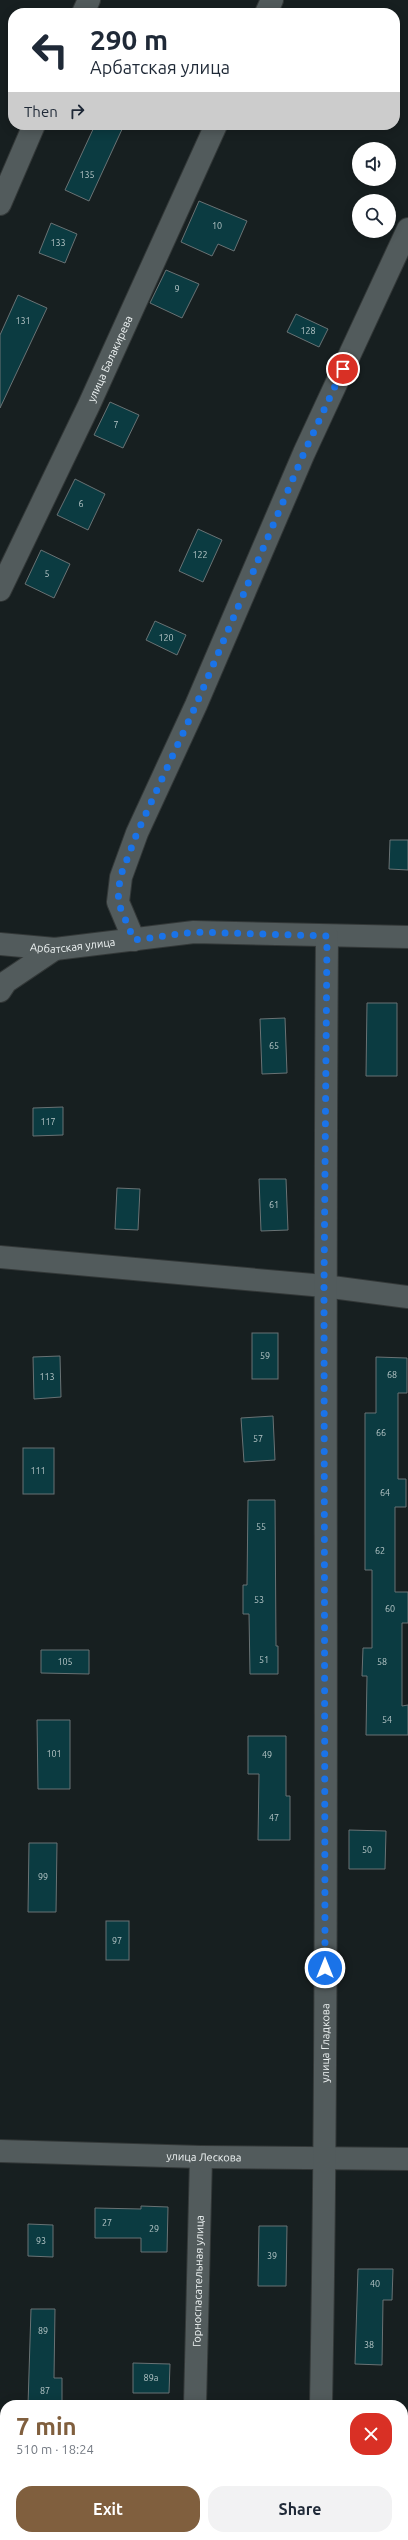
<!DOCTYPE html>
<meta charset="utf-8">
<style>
:root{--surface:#fff;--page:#f2f2f3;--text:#1f2937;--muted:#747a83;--accent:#805f3e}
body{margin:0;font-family:Ubuntu,sans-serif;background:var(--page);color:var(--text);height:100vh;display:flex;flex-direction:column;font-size:15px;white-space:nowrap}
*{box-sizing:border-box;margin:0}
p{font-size:13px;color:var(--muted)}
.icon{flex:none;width:22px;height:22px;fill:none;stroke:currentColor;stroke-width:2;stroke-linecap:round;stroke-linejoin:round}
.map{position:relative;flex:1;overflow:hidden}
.sheet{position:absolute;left:0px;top:2400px;width:408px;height:140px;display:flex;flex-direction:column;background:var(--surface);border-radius:16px 16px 0 0;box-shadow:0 2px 10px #0003}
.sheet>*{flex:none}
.banner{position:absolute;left:8px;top:8px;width:392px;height:122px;border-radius:16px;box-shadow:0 2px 10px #0003;background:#fff;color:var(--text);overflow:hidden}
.fabs{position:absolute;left:352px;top:142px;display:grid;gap:8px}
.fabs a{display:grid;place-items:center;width:44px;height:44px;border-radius:50%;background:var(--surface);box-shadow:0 2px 10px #0003;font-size:20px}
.pin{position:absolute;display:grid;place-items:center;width:34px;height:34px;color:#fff;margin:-17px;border:2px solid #fff;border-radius:50%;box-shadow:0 1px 4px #0007}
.me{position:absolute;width:44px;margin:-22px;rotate:0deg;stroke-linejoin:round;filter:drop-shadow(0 0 3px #0008)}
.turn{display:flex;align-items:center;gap:14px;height:84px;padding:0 16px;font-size:18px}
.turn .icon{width:52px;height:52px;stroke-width:2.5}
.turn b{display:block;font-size:28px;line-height:34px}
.then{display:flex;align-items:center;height:38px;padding:0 16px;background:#0003;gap:8px;font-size:15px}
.round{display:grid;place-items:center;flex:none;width:42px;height:42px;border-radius:16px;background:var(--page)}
.head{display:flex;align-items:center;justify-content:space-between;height:68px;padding:0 16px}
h1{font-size:24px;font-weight:700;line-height:30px;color:var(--accent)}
.cta{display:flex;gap:8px;margin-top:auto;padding:8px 16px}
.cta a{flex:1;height:46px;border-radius:16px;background:var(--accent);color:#fff;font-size:16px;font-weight:700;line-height:46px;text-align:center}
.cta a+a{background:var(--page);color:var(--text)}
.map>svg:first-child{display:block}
.building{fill:#0b3b41;stroke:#697274}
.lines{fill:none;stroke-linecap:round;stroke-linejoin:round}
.street-casing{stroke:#333838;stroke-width:24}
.street{stroke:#525b5c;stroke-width:22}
.route{stroke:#1a73e8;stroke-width:7;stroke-dasharray:0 12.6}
.labels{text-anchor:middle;stroke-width:4;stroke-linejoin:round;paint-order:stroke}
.number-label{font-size:9px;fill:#b6c6c7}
.street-label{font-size:11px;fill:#eff4f4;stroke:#050808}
</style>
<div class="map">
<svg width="408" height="2540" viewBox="0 0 408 2540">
<rect width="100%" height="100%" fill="#171f20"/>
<!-- building -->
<g class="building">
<path d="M95,125H124L89,201L65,190Z"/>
<path d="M199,201L247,221L234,251L218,244L212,256L181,242Z"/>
<path d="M51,223L77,234L65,263L39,253Z"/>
<path d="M166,270L199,284L182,318L150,303Z"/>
<path d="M18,295L47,308L0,408V335Z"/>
<path d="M296,314L328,329L319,347L287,332Z"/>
<path d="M110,402L139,415L123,448L94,435Z"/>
<path d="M75,479L105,494L88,530L57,515Z"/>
<path d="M198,529L222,540L203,582L179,571Z"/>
<path d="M41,550L70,564L54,598L25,584Z"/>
<path d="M155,621L186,635L177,655L146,640Z"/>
<path d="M390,840H408V870L389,869Z"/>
<path d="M367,1003H397V1076H366Z"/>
<path d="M285,1018L287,1073L262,1074L260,1019Z"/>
<path d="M63,1107V1135L33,1136V1108Z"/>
<path d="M259,1179H286L288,1230L261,1231Z"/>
<path d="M117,1188L140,1189L138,1230L115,1229Z"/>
<rect x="252" y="1333" width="26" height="46"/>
<path d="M60,1356L61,1397L34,1399L33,1357Z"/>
<path d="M376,1357L407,1358V1393H398V1479H406V1507H395V1592H408V1623H402V1706L408,1705V1735H366L367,1676H362L363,1648H372V1570H365V1413H376Z"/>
<path d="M273,1416L275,1460L244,1462L241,1418Z"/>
<rect x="23" y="1448" width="31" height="46"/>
<path d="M248,1500H275L276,1646H278V1674H250L249,1614H243V1585H247Z"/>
<path d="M41,1650H89V1674L41,1673Z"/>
<path d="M37,1720H70V1789H38Z"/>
<path d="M248,1736H286V1796H290V1840H258L259,1774H248Z"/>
<path d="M349,1830L386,1831L385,1869H349Z"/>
<path d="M29,1843H57L56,1912H28Z"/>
<rect x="106" y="1921" width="23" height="39"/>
<path d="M141,2206L168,2207L167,2252H141V2238H95V2208L141,2209Z"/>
<path d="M28,2224L53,2225V2257L28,2256Z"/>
<path d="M259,2226H287L286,2286H258Z"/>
<path d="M358,2269H393L392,2300H383L382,2365L355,2364Z"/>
<path d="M31,2309H55L54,2378H62V2405H28Z"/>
<path d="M133,2363L170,2364L169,2393H133Z"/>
</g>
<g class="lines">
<defs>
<g id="street">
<path d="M83,13L89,0"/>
<path d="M266,13L272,0"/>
<path d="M0,204L34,125"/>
<path id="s1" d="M0,590L89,405L216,125"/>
<path d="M134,940L118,902L121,877L137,833L196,705L304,453L408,229"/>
<path id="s2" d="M0,944L55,949L194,932L408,937"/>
<path d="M0,991L6,982L55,949"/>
<path d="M0,1257L324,1286L408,1297"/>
<path id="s3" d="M0,2151L201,2157L408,2159"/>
<path id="s4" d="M195,2405L201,2157"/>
<path id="s5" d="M321,2405C330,1916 323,1426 327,936"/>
<path d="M192,2540V2535"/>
<path d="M318,2540V2535"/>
</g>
</defs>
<!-- street casing -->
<use href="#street" class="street-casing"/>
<!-- street -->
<use href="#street" class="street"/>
</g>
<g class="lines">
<!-- route -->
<path class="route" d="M325,1968L324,1286L327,936L194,932L134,940L118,902L120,877L126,862L137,833L196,705L304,453L343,369"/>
</g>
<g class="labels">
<!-- number labels -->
<g class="number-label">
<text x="87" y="178">135</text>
<text x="217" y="229">10</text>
<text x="58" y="246">133</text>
<text x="177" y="292">9</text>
<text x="23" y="324">131</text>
<text x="308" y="334">128</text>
<text x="116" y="428">7</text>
<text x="81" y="507">6</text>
<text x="200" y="558">122</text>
<text x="47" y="577">5</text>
<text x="166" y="641">120</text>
<text x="274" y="1049">65</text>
<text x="48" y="1125">117</text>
<text x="274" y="1208">61</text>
<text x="265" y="1359">59</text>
<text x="392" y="1378">68</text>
<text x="47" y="1380">113</text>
<text x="381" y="1436">66</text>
<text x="258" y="1442">57</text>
<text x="38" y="1474">111</text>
<text x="385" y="1496">64</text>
<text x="261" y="1530">55</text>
<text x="380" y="1554">62</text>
<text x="259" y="1603">53</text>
<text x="390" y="1612">60</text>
<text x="264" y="1663">51</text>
<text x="65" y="1665">105</text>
<text x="382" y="1665">58</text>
<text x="387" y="1723">54</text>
<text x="54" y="1757">101</text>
<text x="267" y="1758">49</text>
<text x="274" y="1821">47</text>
<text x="367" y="1853">50</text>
<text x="43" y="1880">99</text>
<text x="117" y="1944">97</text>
<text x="107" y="2226">27</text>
<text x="154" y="2232">29</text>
<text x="41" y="2244">93</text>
<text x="272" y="2259">39</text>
<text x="375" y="2287">40</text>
<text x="43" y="2334">89</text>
<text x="369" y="2348">38</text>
<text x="151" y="2381">89а</text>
<text x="45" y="2394">87</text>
</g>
<!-- street labels -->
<g class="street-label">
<text dy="4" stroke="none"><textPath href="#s1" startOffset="256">улица Балакирева</textPath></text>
<text dy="4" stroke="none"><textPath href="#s2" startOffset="73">Арбатская улица</textPath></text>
<text dy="4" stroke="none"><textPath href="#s5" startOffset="362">улица Гладкова</textPath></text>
<text dy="4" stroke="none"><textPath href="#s3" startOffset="204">улица Лескова</textPath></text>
<text dy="4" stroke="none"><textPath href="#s4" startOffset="124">Горноспасательная улица</textPath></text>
</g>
</g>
</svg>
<div class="fabs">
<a><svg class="icon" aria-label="sound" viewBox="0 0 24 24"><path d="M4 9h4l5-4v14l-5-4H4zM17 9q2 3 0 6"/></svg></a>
<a><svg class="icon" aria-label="search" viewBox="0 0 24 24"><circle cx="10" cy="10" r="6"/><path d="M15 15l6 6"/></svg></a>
</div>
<div class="pin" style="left:343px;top:369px;background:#d93025"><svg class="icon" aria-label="arrive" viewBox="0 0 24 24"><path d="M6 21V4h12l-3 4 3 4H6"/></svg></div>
<svg class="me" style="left:325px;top:1968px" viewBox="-20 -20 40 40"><circle r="17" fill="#1a73e8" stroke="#fff" stroke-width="3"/><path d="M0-11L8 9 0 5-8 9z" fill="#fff"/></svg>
<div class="banner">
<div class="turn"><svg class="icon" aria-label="left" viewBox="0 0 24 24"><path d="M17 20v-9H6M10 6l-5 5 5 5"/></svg><div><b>290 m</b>Арбатская улица</div></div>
<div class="then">Then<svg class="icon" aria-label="right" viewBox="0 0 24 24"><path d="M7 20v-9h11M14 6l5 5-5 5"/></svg></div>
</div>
<section class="sheet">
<div class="head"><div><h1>7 min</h1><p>510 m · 18:24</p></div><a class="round" style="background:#d93025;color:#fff"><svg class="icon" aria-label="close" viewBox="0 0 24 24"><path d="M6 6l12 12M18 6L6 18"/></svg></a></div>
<div class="cta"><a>Exit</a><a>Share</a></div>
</section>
</div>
